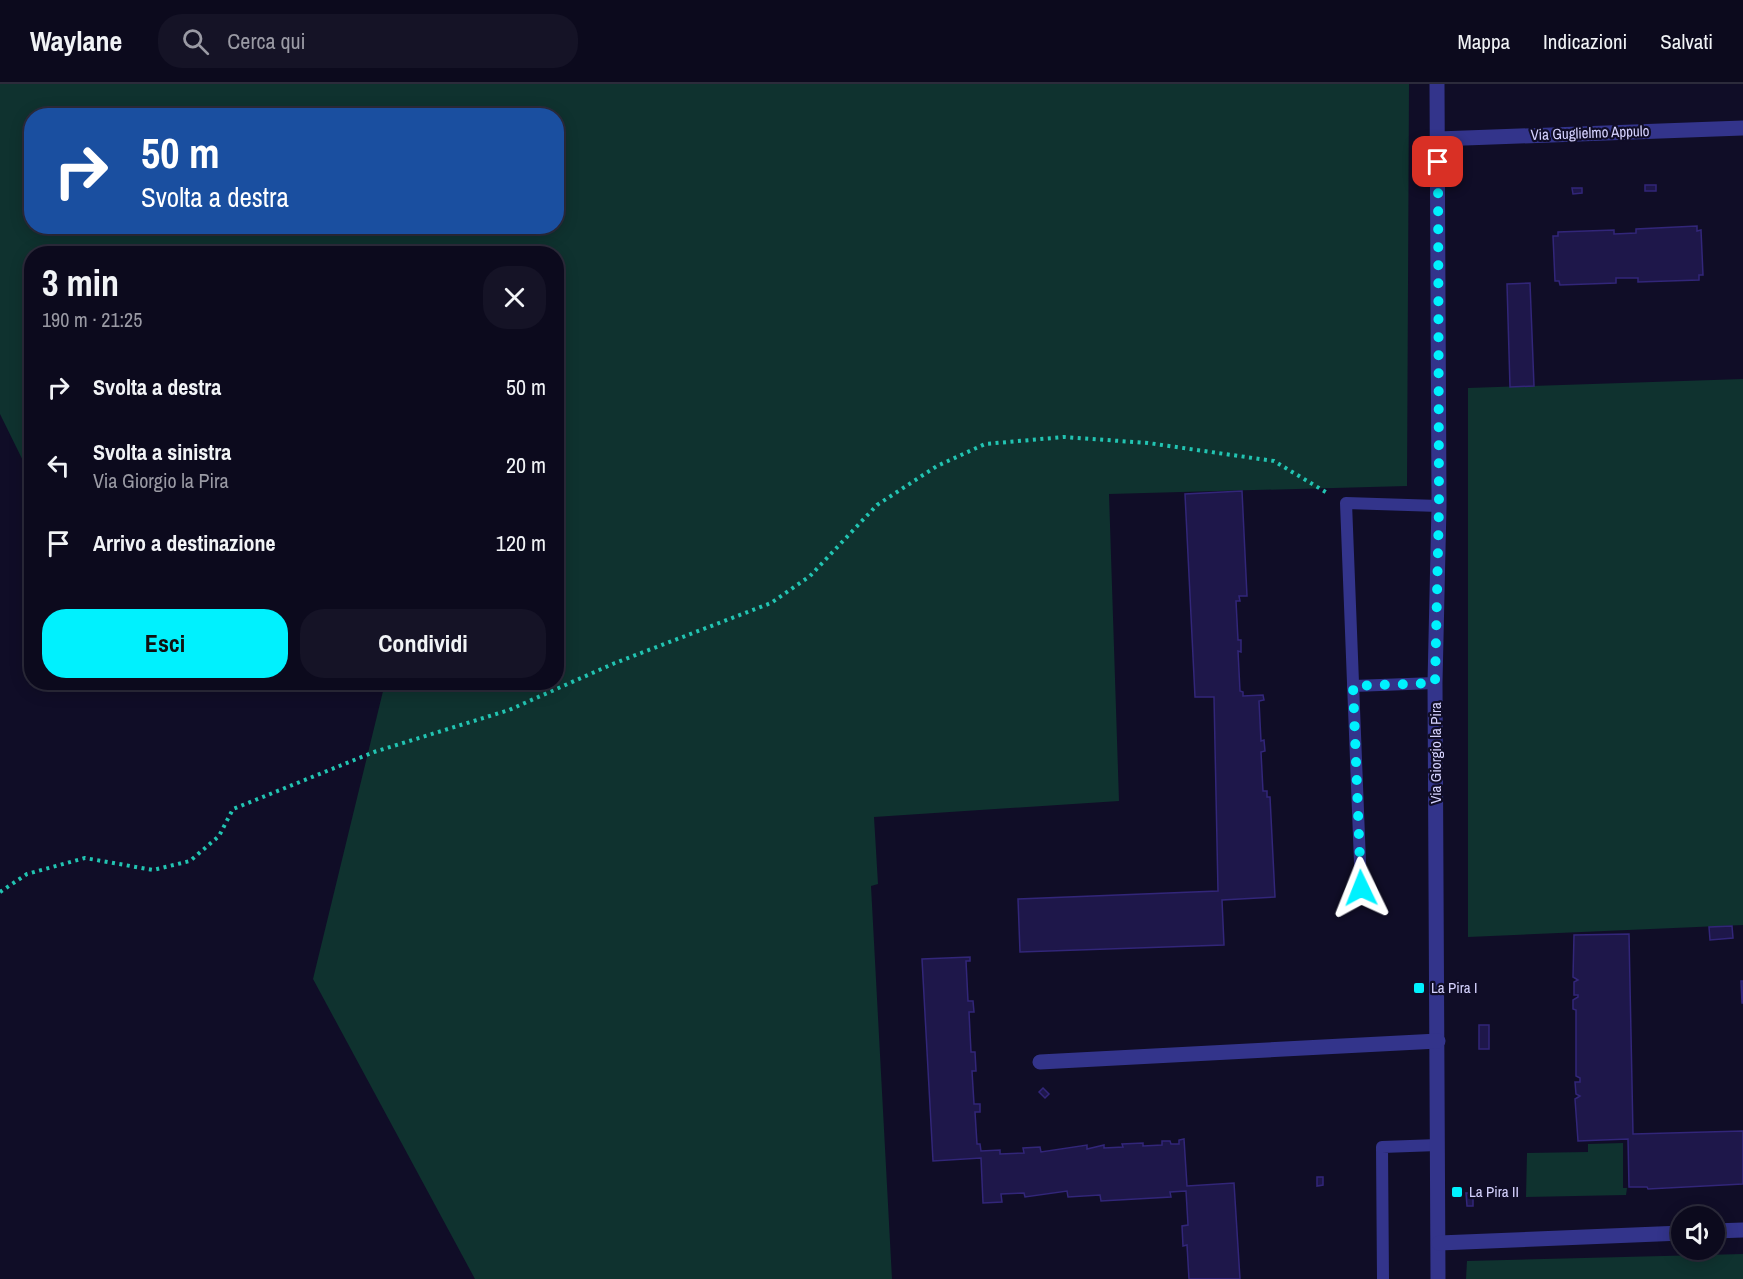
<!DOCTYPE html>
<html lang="it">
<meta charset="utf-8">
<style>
:root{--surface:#0c0a1d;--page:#151326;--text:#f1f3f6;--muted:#9a9aa4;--line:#2c2b3b;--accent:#00f1fe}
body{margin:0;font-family:"Archivo Narrow",sans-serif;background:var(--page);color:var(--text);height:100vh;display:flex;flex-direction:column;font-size:22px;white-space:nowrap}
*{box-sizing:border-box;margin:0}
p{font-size:20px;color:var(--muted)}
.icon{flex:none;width:33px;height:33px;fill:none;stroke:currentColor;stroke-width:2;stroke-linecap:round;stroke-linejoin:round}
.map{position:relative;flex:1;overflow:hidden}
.panel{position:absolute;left:24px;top:162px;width:540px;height:444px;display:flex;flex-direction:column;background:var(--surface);border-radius:24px;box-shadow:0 3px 15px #0003,0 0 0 2px var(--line)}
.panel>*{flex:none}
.banner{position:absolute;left:24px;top:24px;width:540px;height:126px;border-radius:24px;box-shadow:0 3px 15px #0003,0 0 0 2px var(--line);background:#1a4fa0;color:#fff;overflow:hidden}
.fabs{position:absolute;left:1671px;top:1122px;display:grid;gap:12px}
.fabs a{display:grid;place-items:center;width:54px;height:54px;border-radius:50%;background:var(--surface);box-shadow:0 3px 15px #0003,0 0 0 2px var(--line);font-size:30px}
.pin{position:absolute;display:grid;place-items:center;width:51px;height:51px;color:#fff;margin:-26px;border-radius:12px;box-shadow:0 3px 9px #0006}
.me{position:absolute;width:66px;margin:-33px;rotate:358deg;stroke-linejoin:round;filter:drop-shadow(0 0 4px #0008)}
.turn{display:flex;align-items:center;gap:21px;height:126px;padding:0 18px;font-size:27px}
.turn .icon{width:78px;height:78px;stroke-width:2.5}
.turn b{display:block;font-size:42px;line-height:51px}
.round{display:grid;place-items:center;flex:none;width:63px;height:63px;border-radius:24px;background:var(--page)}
.summary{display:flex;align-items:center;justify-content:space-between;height:102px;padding:0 18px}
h1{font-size:36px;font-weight:800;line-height:45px}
.button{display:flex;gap:12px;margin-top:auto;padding:12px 18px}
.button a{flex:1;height:69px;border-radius:24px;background:var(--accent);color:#111;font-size:24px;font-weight:800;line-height:69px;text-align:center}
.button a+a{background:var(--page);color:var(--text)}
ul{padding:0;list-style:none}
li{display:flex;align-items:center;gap:18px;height:78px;padding:0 18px}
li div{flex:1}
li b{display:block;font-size:22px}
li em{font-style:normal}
header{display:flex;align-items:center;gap:36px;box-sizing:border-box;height:84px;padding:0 30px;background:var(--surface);border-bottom:2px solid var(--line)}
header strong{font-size:28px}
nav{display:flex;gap:33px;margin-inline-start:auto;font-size:21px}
.search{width:420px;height:54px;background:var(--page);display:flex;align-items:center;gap:15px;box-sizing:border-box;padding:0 21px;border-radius:24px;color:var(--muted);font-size:22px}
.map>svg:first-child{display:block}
.green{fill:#0f322f;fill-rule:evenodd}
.building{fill:#1e174a;stroke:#322679;stroke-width:1.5}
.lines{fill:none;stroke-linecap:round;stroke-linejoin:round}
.path{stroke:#22c4b2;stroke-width:4;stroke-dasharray:3 4.5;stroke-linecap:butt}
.service{stroke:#33348b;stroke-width:12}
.minor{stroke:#33348b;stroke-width:15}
.route{stroke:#00f1fe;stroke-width:10;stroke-dasharray:0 18}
.poi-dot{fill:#00f1fe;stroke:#100d27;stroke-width:2}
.labels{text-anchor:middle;stroke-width:4.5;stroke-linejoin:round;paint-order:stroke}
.street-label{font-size:15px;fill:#d6d3ff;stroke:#100d27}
.poi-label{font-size:15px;fill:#d6d3ff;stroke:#100d27;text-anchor:start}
</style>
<header>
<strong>Waylane</strong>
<div class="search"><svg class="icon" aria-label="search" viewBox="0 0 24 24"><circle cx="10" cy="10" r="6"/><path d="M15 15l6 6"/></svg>Cerca qui</div>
<nav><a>Mappa</a><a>Indicazioni</a><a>Salvati</a></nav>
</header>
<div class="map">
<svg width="1743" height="1195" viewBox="0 0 1743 1195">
<rect width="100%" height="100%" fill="#100d27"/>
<!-- green -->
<g class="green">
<path d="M0,0H1409L1407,402L1109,410L1119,717L874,733L878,800L871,802L892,1195H475L313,895L385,599L556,598V170H32L31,393L0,330ZM32,32H556V142H32Z"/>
<path d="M1743,295V841L1468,853V304Z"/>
<path d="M1623,1059V1104H1627L1626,1111L1526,1113L1527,1069L1588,1068V1060Z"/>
<path d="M1743,1170V1195H1466L1467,1177Z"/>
</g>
<!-- building -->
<g class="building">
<rect x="1645" y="101" width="11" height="6"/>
<path d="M1572,104H1582V109L1573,110Z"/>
<path d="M1697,142V147L1701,146L1703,191H1699V196L1638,198V194H1616V199L1560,201L1559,197H1555L1553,152H1558V148L1614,146V150L1636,149V145Z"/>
<path d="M1530,199L1534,302L1510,303L1507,200Z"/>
<path d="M1242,407L1247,512H1239L1240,517H1236L1238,556H1241V568L1238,567L1240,607L1243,608V612L1263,611L1264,616L1259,617L1261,657L1264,656L1265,667L1261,668L1263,707H1267V713H1270L1275,813L1222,816L1224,861L1020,868L1018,815L1218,807L1214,613H1195L1185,410Z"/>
<path d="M1732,842L1733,854L1710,856L1709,843Z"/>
<path d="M1629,850L1633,1050L1743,1047V1100L1648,1105L1647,1103H1629L1628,1055L1578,1057L1575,1015L1580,1012L1576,1010L1575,998H1580V994L1576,992V926L1573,925V916L1578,913V911H1574V898L1578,896L1573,893L1574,851Z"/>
<path d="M970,873V877H966L968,917H973L974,928H969L971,968H975L976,987H972L974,1020H980V1028H975L977,1060H980L981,1067L1000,1066V1070L1024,1069L1023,1064L1040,1063L1041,1068L1087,1061V1065L1104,1061V1064L1123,1063L1122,1060L1143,1059V1062L1162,1061V1057H1170L1171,1060H1179V1056L1184,1055L1187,1102L1234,1099L1240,1195H1189L1187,1161L1183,1162L1182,1142L1188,1141L1186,1107L1170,1108L1171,1113L1101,1117L1100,1111L1068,1113L1067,1107L1025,1113L1024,1109L1001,1110L1002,1118L983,1119L981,1074L933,1077L922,875Z"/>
<path d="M1741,897H1743V919H1742Z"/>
<rect x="1479" y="941" width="10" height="24"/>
<path d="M1043,1004L1049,1010L1045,1014L1039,1008Z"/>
<path d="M1317,1093H1323V1101L1317,1102Z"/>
<path d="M1466,1109H1473V1122H1467Z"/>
</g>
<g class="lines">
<!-- path -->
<path class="path" d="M0,808L27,790L85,774L153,786L190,777L219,752L233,725L374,668L509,626L615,579L771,519L810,492L877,421L937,382L985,360L1064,353L1148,359L1274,377L1329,410"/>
<!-- service -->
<g class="service">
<path d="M1353,602L1435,599"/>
<path d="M1361,804L1346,419L1439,422"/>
<path d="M1383,1195L1382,1063L1438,1061"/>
</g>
<!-- minor -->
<g class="minor">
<path d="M1437,0L1439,422L1435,599L1438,1195"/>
<path d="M1438,55L1743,44"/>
<path d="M1040,978L1438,957"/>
<path d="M1714,1147L1743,1146"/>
<path d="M1439,1159L1682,1149"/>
</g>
</g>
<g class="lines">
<!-- route -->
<path class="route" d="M1361,804L1353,602L1435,599L1439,422L1438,78"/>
</g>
<!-- markers -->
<g class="poi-dot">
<rect x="1413" y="898" width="12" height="12" rx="3"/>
<rect x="1451" y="1102" width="12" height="12" rx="3"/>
</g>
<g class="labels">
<!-- street labels -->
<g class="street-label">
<text transform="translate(1590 49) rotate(-2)" y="5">Via Guglielmo Appulo</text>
<text transform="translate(1436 669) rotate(-90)" y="5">Via Giorgio la Pira</text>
</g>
<!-- poi labels -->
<g class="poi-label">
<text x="1431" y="909">La Pira I</text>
<text x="1469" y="1113">La Pira II</text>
</g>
</g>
</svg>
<div class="fabs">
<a><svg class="icon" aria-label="sound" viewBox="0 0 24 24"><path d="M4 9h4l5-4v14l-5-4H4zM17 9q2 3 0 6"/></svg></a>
</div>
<div class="pin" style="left:1438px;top:78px;background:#d93025"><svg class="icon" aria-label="arrive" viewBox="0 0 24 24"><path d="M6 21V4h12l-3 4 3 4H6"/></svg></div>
<svg class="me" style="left:1361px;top:804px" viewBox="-20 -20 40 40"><path d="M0-17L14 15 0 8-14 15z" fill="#00f1fe" stroke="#fff" stroke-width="4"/></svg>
<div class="banner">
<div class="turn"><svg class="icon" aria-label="right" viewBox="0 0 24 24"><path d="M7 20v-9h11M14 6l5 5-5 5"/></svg><div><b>50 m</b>Svolta a destra</div></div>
</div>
<section class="panel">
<div class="summary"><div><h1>3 min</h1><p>190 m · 21:25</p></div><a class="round"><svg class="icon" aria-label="close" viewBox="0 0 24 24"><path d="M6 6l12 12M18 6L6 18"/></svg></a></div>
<ul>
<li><svg class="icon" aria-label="right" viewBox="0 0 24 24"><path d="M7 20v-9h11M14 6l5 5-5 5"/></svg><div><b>Svolta a destra</b></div><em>50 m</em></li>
<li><svg class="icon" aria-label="left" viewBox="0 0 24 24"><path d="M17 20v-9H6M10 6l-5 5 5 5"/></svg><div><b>Svolta a sinistra</b><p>Via Giorgio la Pira</p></div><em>20 m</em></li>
<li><svg class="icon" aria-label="arrive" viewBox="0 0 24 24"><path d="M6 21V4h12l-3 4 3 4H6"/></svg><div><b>Arrivo a destinazione</b></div><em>120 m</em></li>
</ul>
<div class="button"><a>Esci</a><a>Condividi</a></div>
</section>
</div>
